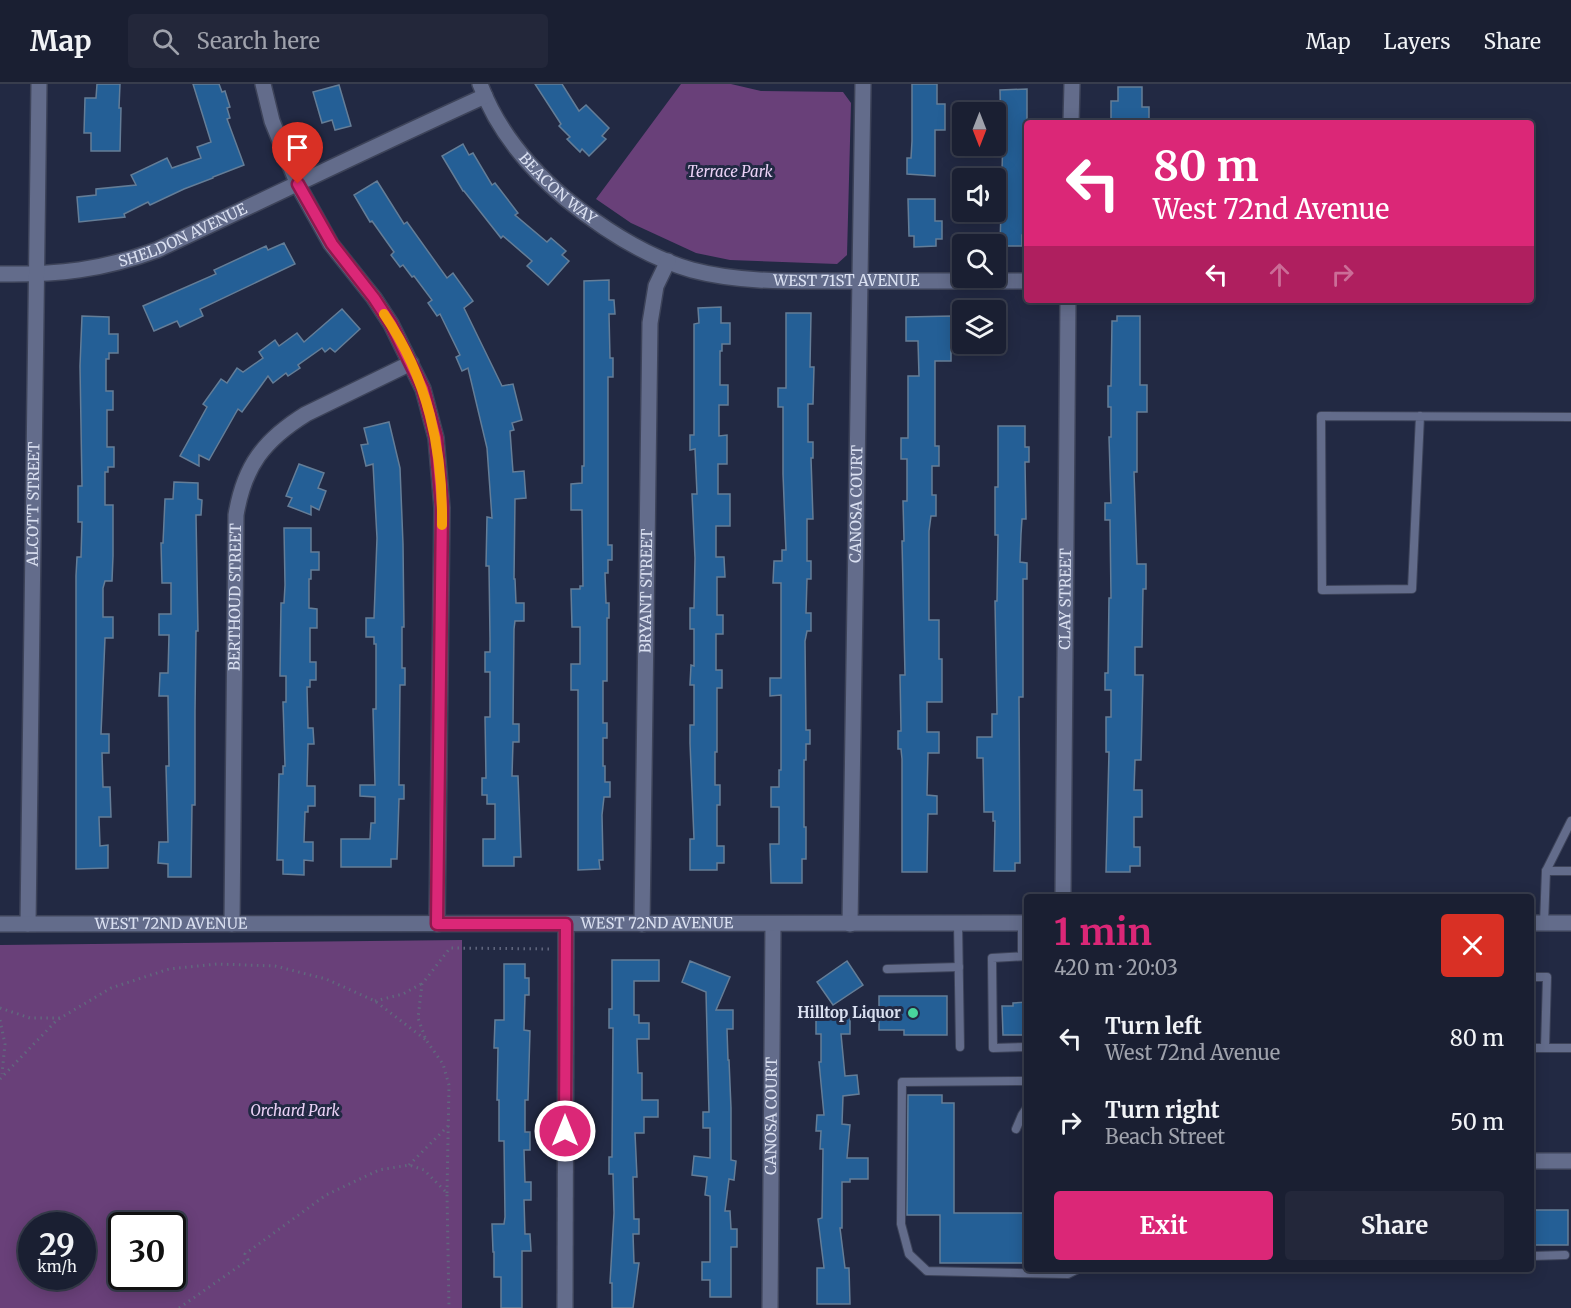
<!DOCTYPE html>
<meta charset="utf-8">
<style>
:root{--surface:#1a1f32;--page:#23273a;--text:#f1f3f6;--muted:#9fa2ac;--line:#383d4d;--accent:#db2777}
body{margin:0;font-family:Merriweather,serif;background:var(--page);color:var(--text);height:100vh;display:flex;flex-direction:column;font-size:22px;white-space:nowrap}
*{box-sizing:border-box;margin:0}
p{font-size:20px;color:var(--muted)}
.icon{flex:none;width:33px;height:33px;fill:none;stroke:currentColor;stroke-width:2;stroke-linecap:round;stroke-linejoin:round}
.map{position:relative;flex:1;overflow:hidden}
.panel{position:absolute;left:1024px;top:810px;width:510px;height:378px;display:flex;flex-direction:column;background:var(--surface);border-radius:6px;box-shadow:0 3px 15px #0003,0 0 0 2px var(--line)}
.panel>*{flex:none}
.banner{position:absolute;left:1024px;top:36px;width:510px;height:183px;border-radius:6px;box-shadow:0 3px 15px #0003,0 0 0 2px var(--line);background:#db2777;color:#fff;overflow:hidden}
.needle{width:39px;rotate:180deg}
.buttons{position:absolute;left:952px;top:18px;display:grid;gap:12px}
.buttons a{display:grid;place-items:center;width:54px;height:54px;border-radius:6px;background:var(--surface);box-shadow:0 3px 15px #0003,0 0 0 2px var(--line);font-size:30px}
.speed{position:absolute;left:18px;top:1128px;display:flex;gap:12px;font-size:30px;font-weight:700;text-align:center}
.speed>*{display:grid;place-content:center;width:78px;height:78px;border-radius:50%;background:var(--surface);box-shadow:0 3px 15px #0003,0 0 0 2px var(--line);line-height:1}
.speed small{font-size:15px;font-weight:400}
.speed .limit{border:3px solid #111;border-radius:9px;background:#fff;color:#111}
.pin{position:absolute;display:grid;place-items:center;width:51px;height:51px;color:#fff;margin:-62px -26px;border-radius:50% 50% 50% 0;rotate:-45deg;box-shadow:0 0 6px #0007}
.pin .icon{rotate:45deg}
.me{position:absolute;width:66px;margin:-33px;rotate:0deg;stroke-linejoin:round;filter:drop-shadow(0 0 4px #0008)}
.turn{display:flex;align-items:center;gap:21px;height:126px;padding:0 30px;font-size:27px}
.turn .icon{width:78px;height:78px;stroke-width:2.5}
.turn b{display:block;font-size:42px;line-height:51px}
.lanes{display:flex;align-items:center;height:57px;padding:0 30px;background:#0003;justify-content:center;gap:30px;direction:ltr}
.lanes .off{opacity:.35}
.round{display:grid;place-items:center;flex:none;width:63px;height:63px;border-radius:6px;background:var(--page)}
.overview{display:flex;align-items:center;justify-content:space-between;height:102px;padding:0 30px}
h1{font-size:36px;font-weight:700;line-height:45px;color:var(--accent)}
.button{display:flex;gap:12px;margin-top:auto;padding:12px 30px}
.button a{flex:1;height:69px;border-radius:6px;background:var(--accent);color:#fff;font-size:24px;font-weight:700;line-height:69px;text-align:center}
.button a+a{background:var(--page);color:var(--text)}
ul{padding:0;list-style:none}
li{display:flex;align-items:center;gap:18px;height:84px;padding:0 30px}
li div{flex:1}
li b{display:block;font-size:22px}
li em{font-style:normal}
header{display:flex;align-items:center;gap:36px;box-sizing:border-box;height:84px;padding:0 30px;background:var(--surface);border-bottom:2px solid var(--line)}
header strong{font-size:28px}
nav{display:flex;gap:33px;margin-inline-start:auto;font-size:21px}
.search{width:420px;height:54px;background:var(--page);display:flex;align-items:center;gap:15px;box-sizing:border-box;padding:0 21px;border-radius:6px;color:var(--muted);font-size:22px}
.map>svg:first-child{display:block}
.green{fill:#694079;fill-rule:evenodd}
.building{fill:#245f96;stroke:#647d97;stroke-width:1.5}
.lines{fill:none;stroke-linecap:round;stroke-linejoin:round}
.service-casing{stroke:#3d4359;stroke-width:10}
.minor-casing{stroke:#3d4359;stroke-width:18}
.secondary-casing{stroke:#3d4359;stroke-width:18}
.path{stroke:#61677e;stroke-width:3;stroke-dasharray:1.5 4.5;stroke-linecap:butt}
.service{stroke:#636c8b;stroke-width:8}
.minor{stroke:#636c8b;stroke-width:15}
.secondary{stroke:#636c8b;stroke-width:15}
.route-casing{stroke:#8e194d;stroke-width:15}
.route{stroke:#db2777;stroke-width:10}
.slow{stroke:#f59e0b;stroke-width:10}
.poi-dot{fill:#49d49d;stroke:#222943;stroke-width:2}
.labels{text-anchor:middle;stroke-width:6;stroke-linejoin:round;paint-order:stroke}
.park-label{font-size:15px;font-style:italic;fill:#ebd2f6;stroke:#222943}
.street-label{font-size:15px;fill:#dae0f1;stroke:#222943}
.poi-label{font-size:15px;font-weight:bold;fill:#dae0f1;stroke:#222943;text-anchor:end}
</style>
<header>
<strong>Map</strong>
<div class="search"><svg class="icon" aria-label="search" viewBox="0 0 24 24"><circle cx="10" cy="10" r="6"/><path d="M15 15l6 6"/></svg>Search here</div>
<nav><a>Map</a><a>Layers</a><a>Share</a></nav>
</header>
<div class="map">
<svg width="1571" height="1224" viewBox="0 0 1571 1224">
<rect width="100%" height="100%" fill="#222943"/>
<!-- green -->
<g class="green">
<path d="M681,0H731L761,7L843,8L851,19L847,171L837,180L730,176L696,169L631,139L596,115Z"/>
<path d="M462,856V1224H0V861ZM32,1142H82V1192H32ZM122,1142H172V1192H122Z"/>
</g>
<!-- building -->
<g class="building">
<path d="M97,0H120L119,24H121L120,67H91V49H84L85,14H96Z"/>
<path d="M193,0H219L222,8L225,7L230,23L227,24L230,34L227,35L244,81L213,93V94L184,105L150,121L148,118L124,130L125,133L79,138L77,113L96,111V105L136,101L131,91L167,74L172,84L201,74L197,63L211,58Z"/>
<path d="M535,0H562L579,27L586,21L609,44L602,52L606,55L589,72L582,65L580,68L567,55L570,53L559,42L561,40Z"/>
<path d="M912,0H937V20H945V46H935V92L907,90V74H911L912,57Z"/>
<path d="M339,1L351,42L335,46L332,36L322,39L313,8Z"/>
<path d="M1118,3H1142V23H1149V39H1111V17H1118Z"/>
<path d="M1027,5V151H1022V162H1000L1003,50H1001L1000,6Z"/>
<path d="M463,60L469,71L473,69L492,101L495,99L518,129L515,131L547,158L551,154L566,167L562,171L569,177L548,201L527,182L532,177L503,152L501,154L464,107H463L442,72Z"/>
<path d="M377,97L404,140L407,138L447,194L453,189L473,217L464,224L502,302L513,300L522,336L512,339L514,346L510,347L513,388L524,387L526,414L515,415L514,495H515L516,519H524V537H515L514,545L513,640H519V658H513L512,692H518L521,773H514V782H483V755H495V720H487V711H482V694H486L485,633H490V588H485V568H490V555L489,482H486L487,433L492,434L487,364L468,284L462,287L456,273L460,271L440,230L437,232L428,219L432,216L414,192L412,193L403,181L400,183L391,171L394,168L372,137L370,138L354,111Z"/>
<path d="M908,115H935V137H942V155H936V162L914,163V152H909Z"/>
<path d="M284,159L295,180L200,225L203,232L180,243L177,237L154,247L143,222L216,190L214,186L266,162L268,166Z"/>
<path d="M609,196V216H614L615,230H609L610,274H613V293H608V461H612V476H608V489H605L606,519H609V534H607V597H603V639H607V654H603V682H605V698H610V713H604L602,731L603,776H599L600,785L578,786V606H571V580H580V543H572L571,505H580V502H583L582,426H571V400L582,399V382H584V197Z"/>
<path d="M721,223V239H730V260H722V267H720V301H728V321H719V352L727,351V380H718V410H730V442H716V473H724L725,493H717V531H723V550H716V586H722V604H717V668H715V701H720V721H717V762H724V779H717V786H690V755H694L690,659V641H694V601H690L691,581L694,582V545H690V524H694L695,474L692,410H697L695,365L690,366V351H694V240L699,239L698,224Z"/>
<path d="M342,225L360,245L335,268L330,264L325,268L322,264L298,281L300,284L288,292L286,289L273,299L268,292L242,328L238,325L209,376L199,371V382L180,372L207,323L203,320L221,295L227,299L237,284L243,288L263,274L259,268L275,256L279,262L297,249L304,258Z"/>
<path d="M786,229H811L810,283H814L813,320H808V358H813V374H811L813,435H807V477H811V495H807L806,529H811V547H807L805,557L806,646H810V660H806V676H804V743H806V775H802V799H771L770,760H779V723H771V703H779V686H781V611L770,612V594H781V499H773L774,477H782V466H786L783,390V323H778V304H786Z"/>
<path d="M82,232L109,233V250H118V269H109V275H106V307H113V326H107V363H114V383H108V388H105V421H113V472L112,497H105L103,504V533H113V554H105L101,650H109V669H102L103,703H110L111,733H99L100,762L108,761V784L76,785V492L77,473H81L82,438H78V402H82L80,282Z"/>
<path d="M951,232V277H935V362H939V382H932V411H936V432H931L929,447V536H939V575H942V618H927V648H939V669H928L927,711L937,712V730H928L927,788H902V675L901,665H898V647H901L900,591H905L902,457H904L903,417H907V375H901V354H908V292H919L918,257H906V233Z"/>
<path d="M1117,232H1140V301H1147V328H1137V388H1134L1137,480H1146V505H1143L1142,563H1135V591H1143L1141,676H1135L1134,706H1142V733H1134V763H1140V782H1130V788H1106L1109,668H1106V633H1111V606H1105V589H1108L1109,514H1111L1110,436H1105V419H1111L1109,353H1111V323H1108V302H1111L1112,237H1117Z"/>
<path d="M389,338L400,384L403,460L404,543H402V584H405V601H400L399,701H404V715H399L397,775H391V783H341V755H370L371,739H375V713L360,712V701H375L373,625H376V560H374V553H366V534H374L377,454L373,380L366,382L361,361L368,360L364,344Z"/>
<path d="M998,342H1025V363H1029V378H1025L1026,435H1022L1021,450L1020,478L1027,479V495H1023V613H1019L1020,779H1015V787H994L995,737H993V728H984L983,674H977V653H992V630H997L995,517H997L998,451H995V403H998Z"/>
<path d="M299,380L324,389L318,404L326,407L319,426L311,422V431L288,422L292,414L286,412Z"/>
<path d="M174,398L198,399V415L202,416L201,431H196L198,547H196L195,628V721H192L191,793H168V780L158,779L159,758H168L166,682H169L168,612H159L160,589H168L169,551H159V530H171V499H162L161,459H163L165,415H173Z"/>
<path d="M284,444H311V468H319V486H311V495H309V524L317,525V544H310V578H316V596H310V603H307L308,644H313L314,660H308L307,702H315V722H308V728H305L304,758H313V777L304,776V791L283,790V776H277L279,690H283V682H285L283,618H286V592H280L281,519H284L285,501Z"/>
<path d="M612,876H659V897H634V931H639V939H649V955H637L638,989H642V1016H658V1033H644V1049H635L637,1093H633L634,1135H639V1150H633L634,1179H639L633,1224H612V1199H610L614,1129L613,1090H609V1073H612L613,944H609V925H612Z"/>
<path d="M690,877L730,893L716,926H733V945H727L728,976H729L731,1024V1076L736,1077L734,1096L729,1095L725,1127H730L731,1145H737V1163H731V1213H710V1196H702V1178H710V1112L705,1111L707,1093L692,1091L694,1072L710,1074V1044H703V1028H709L706,908L682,898Z"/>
<path d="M847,877L863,901L833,921L817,898Z"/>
<path d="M504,880H525V894H529V911H525L524,946L530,947L528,1016H525V1048H530V1066H524L525,1098H531V1116H524L525,1150H530L531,1167H522V1224H501V1193H494V1168H493L492,1140H504L505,1133L504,1057H499V1016H497L498,964H494L495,936H504Z"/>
<path d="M879,912H947V951H904V946H879Z"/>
<path d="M1028,918V951H1003L1002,922H1013V919Z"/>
<path d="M850,932V950H841L845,992L857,991L859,1010L843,1012L842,1040L850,1041L847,1074H868V1095H850V1098H842V1144H840L845,1184H849L850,1220H817V1184H824L818,1135L822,1134L823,1065H820L821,1047H816L817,1031H824L819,978H821V950H816V933Z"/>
<path d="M908,1011H942V1019H954V1129H1028V1179H940V1131H907Z"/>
<rect x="1532" y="1126" width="36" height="35"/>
</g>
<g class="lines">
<defs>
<g id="service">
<path d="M1420,332L1412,505L1322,506L1321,332L1571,333"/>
<path d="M1546,787H1571"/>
<path d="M958,839L960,963"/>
<path d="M1022,839V872"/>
<path d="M1544,839L1546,787L1571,737"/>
<path d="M1028,872L992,874L993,964L1028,963"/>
<path d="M887,885L959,883"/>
<path d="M1532,893H1547L1545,964"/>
<path d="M1532,964H1571"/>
<path d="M1028,997L902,998L901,1140L909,1170L927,1187L1068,1190L1078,1185"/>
<path d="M1016,1045L1022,1031L1028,1022"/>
<path d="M1532,1172L1565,1171"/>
</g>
<g id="minor">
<path d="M263,0L272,37L298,101L331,160L374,214L391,240L423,305L436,354L442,424L437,840"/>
<path id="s1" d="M480,0C497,46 529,84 566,115C603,145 646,173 692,186C741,199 795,197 846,197C906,197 967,197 1028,197"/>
<path d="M1071,39L1072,0"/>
<path id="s2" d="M0,190C57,191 103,186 157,166C266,115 375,62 485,12"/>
<path id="s3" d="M1063,813L1068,216"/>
<path id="s4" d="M28,840L39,0"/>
<path id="s5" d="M232,840L236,431C244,382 264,356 306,330L411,279"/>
<path id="s6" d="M642,840L650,239L656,202L668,177"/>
<path id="s7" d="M850,840L863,0"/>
<path d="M1532,1077H1571"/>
<path d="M565,1224L566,840"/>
<path id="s8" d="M770,1224L773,840"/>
</g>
<g id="secondary">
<path d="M1532,839H1571"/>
<path id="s9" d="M0,840L1028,839"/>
</g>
</defs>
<!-- service casing -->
<use href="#service" class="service-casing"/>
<!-- minor casing -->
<use href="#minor" class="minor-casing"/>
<!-- secondary casing -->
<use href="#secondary" class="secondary-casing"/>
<!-- path -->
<g class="path">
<path d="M375,917L403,910L421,900"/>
<path d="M0,924L30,934H60"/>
<path d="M0,936L5,960L2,990"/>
<path d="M0,995L57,936L111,904L169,885L217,880L275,882L326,895L375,917L426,956"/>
<path d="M409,1081L448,1042"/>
<path d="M447,1109L449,1001L443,980L426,956L418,934L422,900L450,864L552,865"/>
<path d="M179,1224L248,1176L245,1170L326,1111L379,1086L409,1081L424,1086L447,1109L449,1224"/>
</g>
<!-- service -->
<use href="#service" class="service"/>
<!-- minor -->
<use href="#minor" class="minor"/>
<!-- secondary -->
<use href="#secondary" class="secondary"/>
</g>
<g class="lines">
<defs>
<path id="route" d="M298,100L332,160L374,214L391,240L423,305L436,354L442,423L437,840H566L565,1047"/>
</defs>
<!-- route casing -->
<use href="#route" class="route-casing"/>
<!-- route -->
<use href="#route" class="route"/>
<!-- slow -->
<path class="slow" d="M384,230C428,295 443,364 442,441"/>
</g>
<!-- markers -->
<circle class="poi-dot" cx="913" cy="929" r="6"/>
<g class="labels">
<!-- park labels -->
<g class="park-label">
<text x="730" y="93">Terrace Park</text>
<text x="295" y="1032">Orchard Park</text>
</g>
<!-- street labels -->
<g class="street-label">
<text dy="5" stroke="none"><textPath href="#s1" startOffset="132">BEACON WAY</textPath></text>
<text dy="5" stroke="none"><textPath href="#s2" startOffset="189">SHELDON AVENUE</textPath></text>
<text dy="5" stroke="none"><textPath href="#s1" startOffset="446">WEST 71ST AVENUE</textPath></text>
<text dy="5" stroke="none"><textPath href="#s4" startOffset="420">ALCOTT STREET</textPath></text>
<text dy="5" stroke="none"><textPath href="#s7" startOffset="420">CANOSA COURT</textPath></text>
<text dy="5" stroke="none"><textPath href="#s6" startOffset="333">BRYANT STREET</textPath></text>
<text dy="5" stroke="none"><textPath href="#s5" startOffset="327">BERTHOUD STREET</textPath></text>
<text dy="5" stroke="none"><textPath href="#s3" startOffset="298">CLAY STREET</textPath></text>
<text dy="5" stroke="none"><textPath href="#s9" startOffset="171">WEST 72ND AVENUE</textPath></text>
<text dy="5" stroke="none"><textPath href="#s9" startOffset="657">WEST 72ND AVENUE</textPath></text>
<text dy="5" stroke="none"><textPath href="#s8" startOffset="192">CANOSA COURT</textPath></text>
</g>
<!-- poi labels -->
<g class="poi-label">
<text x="901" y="934">Hilltop Liquor</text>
</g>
</g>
</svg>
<div class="buttons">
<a><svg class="needle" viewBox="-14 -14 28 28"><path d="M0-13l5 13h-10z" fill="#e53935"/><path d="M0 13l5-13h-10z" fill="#9fa2ac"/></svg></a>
<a><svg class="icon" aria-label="sound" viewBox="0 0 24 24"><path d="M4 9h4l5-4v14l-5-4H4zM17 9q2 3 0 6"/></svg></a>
<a><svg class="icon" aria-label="search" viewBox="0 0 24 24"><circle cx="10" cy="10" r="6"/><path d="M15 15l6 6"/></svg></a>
<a><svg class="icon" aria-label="layers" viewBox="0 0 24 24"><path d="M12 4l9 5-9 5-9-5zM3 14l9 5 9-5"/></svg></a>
</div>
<div class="speed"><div>29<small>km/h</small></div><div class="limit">30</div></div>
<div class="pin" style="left:298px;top:100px;background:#d93025"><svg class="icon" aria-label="arrive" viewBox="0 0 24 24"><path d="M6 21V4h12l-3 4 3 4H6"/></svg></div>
<svg class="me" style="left:565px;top:1047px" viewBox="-20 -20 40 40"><circle r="17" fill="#db2777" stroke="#fff" stroke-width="3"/><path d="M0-11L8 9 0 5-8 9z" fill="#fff"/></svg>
<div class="banner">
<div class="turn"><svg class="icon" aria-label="left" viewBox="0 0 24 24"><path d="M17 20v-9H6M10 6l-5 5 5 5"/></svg><div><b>80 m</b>West 72nd Avenue</div></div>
<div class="lanes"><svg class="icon" aria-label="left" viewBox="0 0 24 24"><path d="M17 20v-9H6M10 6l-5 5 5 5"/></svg><svg class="icon off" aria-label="ahead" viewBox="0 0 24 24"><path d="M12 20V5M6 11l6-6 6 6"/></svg><svg class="icon off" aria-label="right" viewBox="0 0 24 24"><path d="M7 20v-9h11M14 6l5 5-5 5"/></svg></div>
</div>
<section class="panel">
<div class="overview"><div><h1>1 min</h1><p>420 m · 20:03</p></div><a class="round" style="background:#d93025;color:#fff"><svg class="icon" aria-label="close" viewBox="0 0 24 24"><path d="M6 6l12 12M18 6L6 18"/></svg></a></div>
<ul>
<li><svg class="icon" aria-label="left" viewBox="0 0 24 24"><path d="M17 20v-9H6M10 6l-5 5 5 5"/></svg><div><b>Turn left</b><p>West 72nd Avenue</p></div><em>80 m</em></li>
<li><svg class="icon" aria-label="right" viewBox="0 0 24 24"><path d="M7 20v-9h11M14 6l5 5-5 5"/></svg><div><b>Turn right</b><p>Beach Street</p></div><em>50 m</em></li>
</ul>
<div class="button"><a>Exit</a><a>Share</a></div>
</section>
</div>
